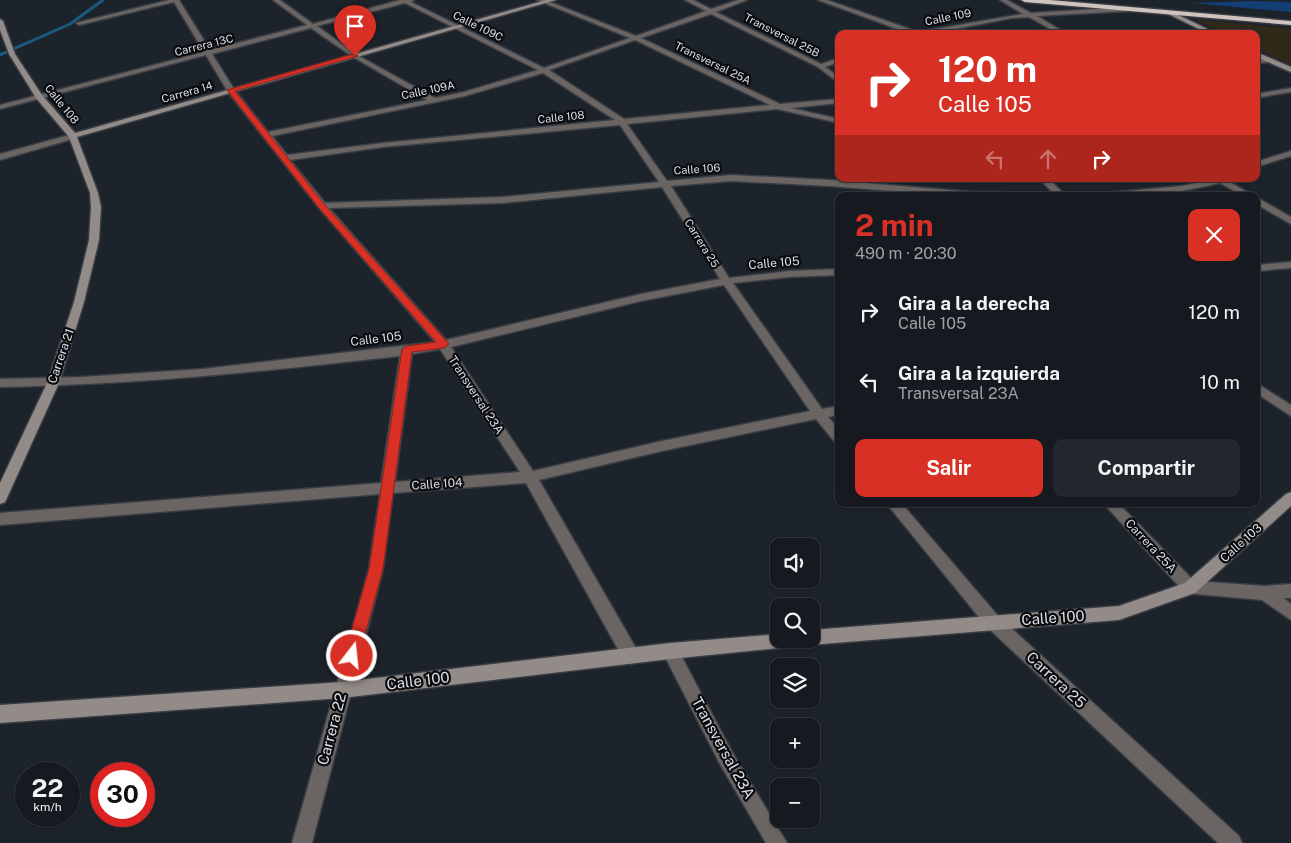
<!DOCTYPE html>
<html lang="es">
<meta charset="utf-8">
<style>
:root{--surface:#161a20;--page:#23272d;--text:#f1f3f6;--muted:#9ea1a5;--line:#35383e;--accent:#d93025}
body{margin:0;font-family:"Public Sans",sans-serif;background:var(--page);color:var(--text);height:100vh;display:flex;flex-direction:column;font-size:19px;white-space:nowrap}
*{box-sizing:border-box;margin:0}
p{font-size:16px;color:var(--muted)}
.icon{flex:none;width:28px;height:28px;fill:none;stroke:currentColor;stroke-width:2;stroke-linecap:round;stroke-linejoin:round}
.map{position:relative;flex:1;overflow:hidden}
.drawer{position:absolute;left:835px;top:192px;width:425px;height:315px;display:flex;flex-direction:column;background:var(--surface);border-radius:10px;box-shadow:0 1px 4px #0004,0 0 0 1px var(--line)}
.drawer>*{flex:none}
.banner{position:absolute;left:835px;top:30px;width:425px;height:152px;border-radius:10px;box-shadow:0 1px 4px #0004,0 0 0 1px var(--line);background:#d93025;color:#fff;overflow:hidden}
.controls{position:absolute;left:770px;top:538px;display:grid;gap:10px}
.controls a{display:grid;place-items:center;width:50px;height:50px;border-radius:10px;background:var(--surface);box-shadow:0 1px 4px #0004,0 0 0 1px var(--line);font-size:25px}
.speed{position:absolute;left:15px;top:762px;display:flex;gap:10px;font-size:25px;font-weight:700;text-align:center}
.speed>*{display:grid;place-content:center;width:65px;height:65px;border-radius:50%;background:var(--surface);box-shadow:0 1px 4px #0004,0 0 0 1px var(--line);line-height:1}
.speed small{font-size:12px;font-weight:400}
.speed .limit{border:8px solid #d22;background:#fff;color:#111}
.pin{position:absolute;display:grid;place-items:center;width:42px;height:42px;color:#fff;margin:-51px -21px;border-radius:50% 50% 50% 0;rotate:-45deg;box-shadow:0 0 5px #0007}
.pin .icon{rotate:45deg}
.me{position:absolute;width:55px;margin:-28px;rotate:16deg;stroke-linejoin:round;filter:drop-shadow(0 0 4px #0008)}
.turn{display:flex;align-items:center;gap:18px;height:105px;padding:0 20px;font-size:22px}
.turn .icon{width:65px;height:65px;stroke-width:2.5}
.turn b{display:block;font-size:35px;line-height:42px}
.lanes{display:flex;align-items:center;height:48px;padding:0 20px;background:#0003;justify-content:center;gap:25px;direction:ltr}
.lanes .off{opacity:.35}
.round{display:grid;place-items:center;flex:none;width:52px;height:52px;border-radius:10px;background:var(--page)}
.headline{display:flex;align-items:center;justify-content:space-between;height:85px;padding:0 20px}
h1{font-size:30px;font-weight:700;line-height:38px;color:var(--accent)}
.button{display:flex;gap:10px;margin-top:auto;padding:10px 20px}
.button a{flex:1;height:58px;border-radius:10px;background:var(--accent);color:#fff;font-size:20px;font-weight:700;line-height:58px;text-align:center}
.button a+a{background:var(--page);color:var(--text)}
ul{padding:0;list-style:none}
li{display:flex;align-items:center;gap:15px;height:70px;padding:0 20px}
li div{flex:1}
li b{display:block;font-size:19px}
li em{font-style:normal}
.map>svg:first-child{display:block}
.commercial{fill:#302818}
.green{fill:#133f75}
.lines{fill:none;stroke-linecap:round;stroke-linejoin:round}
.stream{stroke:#1b5a80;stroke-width:3}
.street-casing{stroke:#383d44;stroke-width:3}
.secondary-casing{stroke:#383d44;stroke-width:3}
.highway-casing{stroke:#383d44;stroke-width:3}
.street{fill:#6a6563;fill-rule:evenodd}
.secondary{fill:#938b87;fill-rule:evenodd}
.highway{fill:#cfc3bd;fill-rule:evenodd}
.route{fill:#d93025;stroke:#8d1f18}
.labels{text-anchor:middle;stroke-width:4.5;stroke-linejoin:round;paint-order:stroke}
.far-street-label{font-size:11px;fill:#dcdfe4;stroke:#0a0c0f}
.street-label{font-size:12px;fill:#dcdfe4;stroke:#0a0c0f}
.near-street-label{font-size:15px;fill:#dcdfe4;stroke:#0a0c0f}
</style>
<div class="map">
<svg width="1291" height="843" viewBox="0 0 1291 843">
<rect width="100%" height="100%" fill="#1d232a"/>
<!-- commercial -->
<path class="commercial" d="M1195,19L1291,29V65L1256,48V34H1225Z"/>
<!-- green -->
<path class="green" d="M1255,1L1291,2V12L1191,3Z"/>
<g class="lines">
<!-- stream -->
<path class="stream" d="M0,55L70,24L103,0"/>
<defs>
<g id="street">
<path d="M169,0H179L210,50L307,25L273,0H280L313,24L400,0H414L411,2L544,68L630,38L537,0H545L636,36L706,11L685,0H693L711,9L738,0H747L716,12L821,64L839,58V62L825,67L839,77V83L818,67L711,14L641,38L780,104L839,99V103L791,108L839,119V123L777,109L627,124L667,181L731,175L830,180L972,192L1053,193L1040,179H1049L1063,193H1075L1079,196H955L830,186L731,181L671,186L729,278L789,271L839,269V275L789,277L733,283L822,409L839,406V415L828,417L839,429V443L834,441L816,419L662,451L539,480L637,650L639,656L637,662L631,664L625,662L526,483L393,493L383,569L312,843H292L369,569L380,494L0,525V513L381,483L400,356C267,371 134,385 0,387V379L81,377L202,369L435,342L319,208L228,92L206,55L0,109V105L204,52L174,2L79,25L76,23ZM405,3L538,70L464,92L435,98L357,55L317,26ZM311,28L353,57L427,100L268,132L234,89L212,54ZM635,40L770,105L624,119L549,70ZM543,73L615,120L383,143L287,155L272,136L465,96ZM620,125L659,182L502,197L325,203L290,160L383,147ZM662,187L720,279L641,294L446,340L329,208L502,203ZM724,285L810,411L662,441L533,471L451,347L641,301ZM440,349L520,472L395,482L412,354Z"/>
<path d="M818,0H827L918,32L1023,14L1000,0H1007L1031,13L1129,7L1132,9L1129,11L1037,16L1067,34H1059L1029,17L1012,18L929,34H911Z"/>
<path d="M1256,60L1272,59L1275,61L1256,64Z"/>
<path d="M1291,88V92L1256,98V94Z"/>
<path d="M73,134L77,136L76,138L0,160V154Z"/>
<path d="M1291,151V156L1256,167V162Z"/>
<path d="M1215,179H1229L1228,181L1254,196H1244L1220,183C1181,192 1140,199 1101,196L1105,193L1182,186Z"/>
<path d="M1256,197L1291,217V224L1256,204Z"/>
<path d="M1291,262V268L1256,271V265Z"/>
<path d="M1256,383L1291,405V416L1256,393Z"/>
<path d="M887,504H902L999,617L1239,836L1242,843H1218L987,627Z"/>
<path d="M1104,504H1119L1194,581L1265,586L1291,584V598H1284L1291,604V620L1262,600L1185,593Z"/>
<path d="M670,643L676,646L732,752L787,843H766L720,764L662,651L664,646Z"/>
</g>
<g id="secondary">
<path d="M546,0H556L77,137L98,193L101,207L99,240L84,302L59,383L7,498L5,502L0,504V483L47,383L74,302L89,240L91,207L90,193L69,137L36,98L9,54L0,30V19L3,21L15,54L42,95L75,133Z"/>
<path d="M1166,11H1170L1218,34H1209L1166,13Z"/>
<path d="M1256,52L1291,67V72L1256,57Z"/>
<path d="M1291,492V506L1195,593L1119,620L810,645L670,659L342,698L0,723V705L342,682L670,643L779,634V639H811V630L1119,606L1185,583L1286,494Z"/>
</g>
<path id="highway" d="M1021,0H1050L1291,21V25L1025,2Z"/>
</defs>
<!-- street casing -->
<use href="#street" class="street-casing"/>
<!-- secondary casing -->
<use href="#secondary" class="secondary-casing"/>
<!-- highway casing -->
<use href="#highway" class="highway-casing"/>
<!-- street -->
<use href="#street" class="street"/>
<!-- secondary -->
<use href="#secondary" class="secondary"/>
<!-- highway -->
<use href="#highway" class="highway"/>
</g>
<!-- route -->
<path class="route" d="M353,54L358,56L235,91L324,204L449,344L444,348L412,352L383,569L359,656L357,661L352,663L347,661L344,656L369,569L402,349L407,346L436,342L319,208L227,90Z"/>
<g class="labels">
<!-- far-street labels -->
<g class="far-street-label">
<text transform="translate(948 17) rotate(-11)" y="4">Calle 109</text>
<text transform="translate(478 26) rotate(26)" y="4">Calle 109C</text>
<text transform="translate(782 35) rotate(27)" y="4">Transversal 25B</text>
<text transform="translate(204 45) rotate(-14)" y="4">Carrera 13C</text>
<text transform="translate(713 63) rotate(26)" y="4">Transversal 25A</text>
<text transform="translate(428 90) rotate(-12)" y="4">Calle 109A</text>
<text transform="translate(187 92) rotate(-16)" y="4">Carrera 14</text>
<text transform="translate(62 104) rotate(51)" y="4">Calle 108</text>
<text transform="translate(561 117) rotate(-6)" y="4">Calle 108</text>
<text transform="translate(697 169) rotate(-4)" y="4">Calle 106</text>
<text transform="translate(702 243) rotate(58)" y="4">Carrera 25</text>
</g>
<!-- street labels -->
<g class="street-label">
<text transform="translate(774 263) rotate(-5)" y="4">Calle 105</text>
<text transform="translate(376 339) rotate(-7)" y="4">Calle 105</text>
<text transform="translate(61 356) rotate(-71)" y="4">Carrera 21</text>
<text transform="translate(476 395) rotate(57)" y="4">Transversal 23A</text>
<text transform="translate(437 484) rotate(-4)" y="4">Calle 104</text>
<text transform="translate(1241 543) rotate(-42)" y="4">Calle 103</text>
<text transform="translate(1151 546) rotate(47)" y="4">Carrera 25A</text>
</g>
<!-- near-street labels -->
<g class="near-street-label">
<text transform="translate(1053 618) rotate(-4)" y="5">Calle 100</text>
<text transform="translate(1056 680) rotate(43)" y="5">Carrera 25</text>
<text transform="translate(418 681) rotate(-7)" y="5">Calle 100</text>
<text transform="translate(332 729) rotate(-75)" y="5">Carrera 22</text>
<text transform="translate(723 748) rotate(61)" y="5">Transversal 23A</text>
</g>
</g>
</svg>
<div class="controls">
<a><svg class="icon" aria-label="sound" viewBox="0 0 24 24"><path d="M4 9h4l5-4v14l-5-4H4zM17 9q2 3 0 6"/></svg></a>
<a><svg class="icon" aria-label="search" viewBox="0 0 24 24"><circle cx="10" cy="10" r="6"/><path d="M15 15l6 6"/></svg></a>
<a><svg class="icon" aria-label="layers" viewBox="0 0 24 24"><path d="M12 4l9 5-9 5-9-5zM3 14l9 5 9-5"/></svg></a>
<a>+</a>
<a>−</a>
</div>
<div class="speed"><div>22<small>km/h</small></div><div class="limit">30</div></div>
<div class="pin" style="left:355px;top:56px;background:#d93025"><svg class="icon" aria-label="arrive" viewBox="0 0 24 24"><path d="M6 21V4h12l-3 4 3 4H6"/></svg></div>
<svg class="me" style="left:352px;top:656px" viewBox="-20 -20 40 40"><circle r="17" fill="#d93025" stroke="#fff" stroke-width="3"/><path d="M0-11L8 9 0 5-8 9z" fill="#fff"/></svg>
<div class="banner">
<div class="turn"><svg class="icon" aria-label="right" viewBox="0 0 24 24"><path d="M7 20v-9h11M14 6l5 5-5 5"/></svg><div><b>120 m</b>Calle 105</div></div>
<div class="lanes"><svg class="icon off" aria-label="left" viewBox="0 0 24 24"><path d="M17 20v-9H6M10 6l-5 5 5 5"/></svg><svg class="icon off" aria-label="ahead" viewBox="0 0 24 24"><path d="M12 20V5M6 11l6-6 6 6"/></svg><svg class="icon" aria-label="right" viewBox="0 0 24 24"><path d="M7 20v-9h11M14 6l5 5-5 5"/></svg></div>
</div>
<section class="drawer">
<div class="headline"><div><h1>2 min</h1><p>490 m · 20:30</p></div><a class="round" style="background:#d93025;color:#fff"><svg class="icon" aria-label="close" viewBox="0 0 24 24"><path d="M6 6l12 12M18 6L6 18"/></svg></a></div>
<ul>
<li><svg class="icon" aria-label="right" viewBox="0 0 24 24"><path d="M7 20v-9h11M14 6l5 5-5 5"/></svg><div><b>Gira a la derecha</b><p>Calle 105</p></div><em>120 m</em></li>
<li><svg class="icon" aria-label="left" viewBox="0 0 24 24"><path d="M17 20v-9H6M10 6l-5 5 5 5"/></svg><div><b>Gira a la izquierda</b><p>Transversal 23A</p></div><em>10 m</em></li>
</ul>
<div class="button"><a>Salir</a><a>Compartir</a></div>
</section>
</div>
